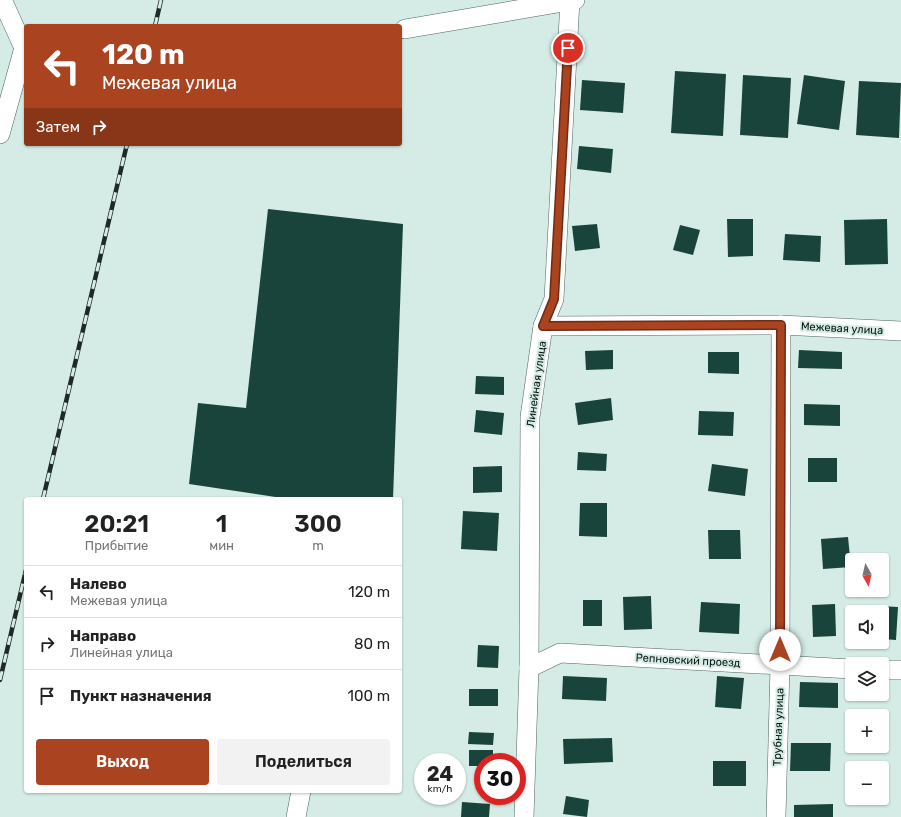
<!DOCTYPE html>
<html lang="ru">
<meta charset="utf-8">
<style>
:root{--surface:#fff;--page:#f2f2f2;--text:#222;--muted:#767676;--line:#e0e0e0;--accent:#aa431f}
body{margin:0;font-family:Rubik,sans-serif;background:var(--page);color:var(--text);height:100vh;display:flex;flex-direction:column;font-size:15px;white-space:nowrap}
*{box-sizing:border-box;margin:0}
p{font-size:13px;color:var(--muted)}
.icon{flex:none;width:22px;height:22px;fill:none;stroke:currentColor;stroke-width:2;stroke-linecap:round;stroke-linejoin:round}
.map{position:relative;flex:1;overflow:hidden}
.drawer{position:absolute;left:24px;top:497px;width:378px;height:296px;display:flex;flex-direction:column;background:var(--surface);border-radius:4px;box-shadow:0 1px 3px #0004}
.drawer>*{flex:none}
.top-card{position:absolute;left:24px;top:24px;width:378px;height:122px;border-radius:4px;box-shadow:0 1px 3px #0004;background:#aa431f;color:#fff;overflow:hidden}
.needle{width:26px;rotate:172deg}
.buttons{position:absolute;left:845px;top:553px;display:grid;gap:8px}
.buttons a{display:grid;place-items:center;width:44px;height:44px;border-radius:4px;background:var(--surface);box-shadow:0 1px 3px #0004;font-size:20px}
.speed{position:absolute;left:414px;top:753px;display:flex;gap:8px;font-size:20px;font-weight:700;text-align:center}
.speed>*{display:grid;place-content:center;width:52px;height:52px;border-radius:50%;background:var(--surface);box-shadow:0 1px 3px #0004;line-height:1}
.speed small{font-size:10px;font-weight:400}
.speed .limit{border:6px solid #d22;background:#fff;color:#111}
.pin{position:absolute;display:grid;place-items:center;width:34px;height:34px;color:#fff;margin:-17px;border:2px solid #fff;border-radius:50%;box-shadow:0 1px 4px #0007}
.me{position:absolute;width:44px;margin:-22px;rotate:0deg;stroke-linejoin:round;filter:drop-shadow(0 0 3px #0008)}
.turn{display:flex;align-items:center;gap:14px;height:84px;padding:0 12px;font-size:18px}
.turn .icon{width:52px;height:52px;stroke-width:2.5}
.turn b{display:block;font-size:28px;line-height:34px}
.then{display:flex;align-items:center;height:38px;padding:0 12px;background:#0003;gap:8px;font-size:15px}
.eta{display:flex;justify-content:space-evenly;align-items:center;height:68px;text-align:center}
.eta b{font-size:24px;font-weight:600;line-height:28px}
.cta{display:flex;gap:8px;margin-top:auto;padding:8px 12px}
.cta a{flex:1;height:46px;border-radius:4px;background:var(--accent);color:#fff;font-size:16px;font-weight:600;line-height:46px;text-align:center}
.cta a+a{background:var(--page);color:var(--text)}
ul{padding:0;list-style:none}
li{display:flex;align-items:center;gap:12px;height:52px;padding:0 12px;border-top:1px solid var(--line)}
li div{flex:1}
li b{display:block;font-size:15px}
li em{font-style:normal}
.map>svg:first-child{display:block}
.building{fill:#19443b}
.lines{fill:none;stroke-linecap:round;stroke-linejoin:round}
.minor-casing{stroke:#50655f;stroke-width:20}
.minor{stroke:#fff;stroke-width:19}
.rail-casing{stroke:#1f2927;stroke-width:4.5}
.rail{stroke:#d4ece5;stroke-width:3;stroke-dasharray:9;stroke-linecap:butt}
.route-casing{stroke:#6e2c14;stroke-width:10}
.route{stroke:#aa431f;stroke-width:7}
.labels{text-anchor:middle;stroke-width:4;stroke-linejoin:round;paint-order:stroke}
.street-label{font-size:11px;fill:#0a1210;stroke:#d4ece5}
</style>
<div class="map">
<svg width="901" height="817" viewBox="0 0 901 817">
<rect width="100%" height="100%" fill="#d4ece5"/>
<!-- building -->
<g class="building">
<path d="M675,71L726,74L723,136L671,133Z"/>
<path d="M743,75L791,78L788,138L740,135Z"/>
<path d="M804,75L845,81L839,130L797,124Z"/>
<path d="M582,80L625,83L623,113L580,110Z"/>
<path d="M859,81L901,83L899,138L856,135Z"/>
<path d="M579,146L613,149L611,173L577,169Z"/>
<path d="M268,209L403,224L393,499H289L189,484L198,403L246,408Z"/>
<path d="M727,219H753V256L728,257Z"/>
<path d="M887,219L888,264L845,265L844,220Z"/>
<path d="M597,224L600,248L575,251L572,226Z"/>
<path d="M680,225L700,230L693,255L673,250Z"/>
<path d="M785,234L821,236L820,262L783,260Z"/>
<path d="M613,350V369L586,370L585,351Z"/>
<path d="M799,350L842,352V369L798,368Z"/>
<path d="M708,352H739V374L708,373Z"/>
<path d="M476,376L504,377V395L475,394Z"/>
<path d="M611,398L613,420L578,425L575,403Z"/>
<path d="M804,404L840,405V426L804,425Z"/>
<path d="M476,410L504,413L502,435L474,432Z"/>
<path d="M699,411L734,412L733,436L698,435Z"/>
<path d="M578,452L607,454L606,471L577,470Z"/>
<rect x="808" y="458" width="29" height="24"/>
<path d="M712,464L748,469L745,496L708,491Z"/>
<path d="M502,466V492L473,493V467Z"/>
<path d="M580,503H607V537L579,536Z"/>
<path d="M463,511L499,513L497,551L461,549Z"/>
<path d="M708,530H740L741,559H709Z"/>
<path d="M848,537L851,567L823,569L821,539Z"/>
<path d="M651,596L652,629L624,630L623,597Z"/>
<rect x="583" y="600" width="19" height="26"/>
<path d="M701,602L740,604L739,634L699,632Z"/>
<path d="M835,604L836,636L813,637L812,605Z"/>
<path d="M860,605L898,607L896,640L882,639V612H860Z"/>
<path d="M478,645L499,646L498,668L477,667Z"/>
<path d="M563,676L607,678L606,701L562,699Z"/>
<path d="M717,676L744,678L741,709L715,707Z"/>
<path d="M800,682L838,683V708L799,707Z"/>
<rect x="469" y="689" width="29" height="17"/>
<path d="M469,732L494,733L493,745L468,744Z"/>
<path d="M612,738L613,762L564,764L563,739Z"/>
<path d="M791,743H831L830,771H790Z"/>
<path d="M469,750H493V762H483V766H469Z"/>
<rect x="713" y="761" width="33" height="25"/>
<path d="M566,796L589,800L587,817L563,814Z"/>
<path d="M462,802L490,804L489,817H461Z"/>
<path d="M833,804V817H794V805Z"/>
</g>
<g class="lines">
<defs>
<g id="minor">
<path d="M0,0L4,4L24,48L0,134"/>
<path d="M405,29L575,0"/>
<path d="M543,326L781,325L901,331"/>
<path d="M529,668L560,653L852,669"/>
<path d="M882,670H901"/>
<path d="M296,817L301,791"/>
<path d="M524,817L529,668L530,417L543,326L554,299L570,0"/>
<path d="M776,817L780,666L781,325"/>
</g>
</defs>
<!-- minor casing -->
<use href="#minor" class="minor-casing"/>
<!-- minor -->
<use href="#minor" class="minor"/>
<defs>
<g id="rail">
<path d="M155,26L161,0"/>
<path d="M43,499L127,144"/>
<path d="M0,680L26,570"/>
</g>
</defs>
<!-- rail casing -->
<use href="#rail" class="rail-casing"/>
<!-- rail -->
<use href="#rail" class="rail"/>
</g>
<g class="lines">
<defs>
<path id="route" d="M568,48L554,299L543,326L781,325L780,650"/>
</defs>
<!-- route casing -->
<use href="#route" class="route-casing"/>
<!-- route -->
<use href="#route" class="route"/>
</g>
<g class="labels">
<!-- street labels -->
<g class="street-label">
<text transform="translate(842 328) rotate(3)" y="4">Межевая улица</text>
<text transform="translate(536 384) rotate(-82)" y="4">Линейная улица</text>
<text transform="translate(688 660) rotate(3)" y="4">Репновский проезд</text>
<text transform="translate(778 727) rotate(-88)" y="4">Трубная улица</text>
</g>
</g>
</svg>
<div class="buttons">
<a><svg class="needle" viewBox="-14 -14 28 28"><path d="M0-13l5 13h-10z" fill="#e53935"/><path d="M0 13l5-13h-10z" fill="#767676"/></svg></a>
<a><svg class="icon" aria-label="sound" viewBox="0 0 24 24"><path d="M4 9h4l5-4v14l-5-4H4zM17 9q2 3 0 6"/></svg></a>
<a><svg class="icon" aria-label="layers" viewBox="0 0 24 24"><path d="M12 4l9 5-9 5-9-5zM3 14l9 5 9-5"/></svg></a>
<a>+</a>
<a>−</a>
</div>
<div class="speed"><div>24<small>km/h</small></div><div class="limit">30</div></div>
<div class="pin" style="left:568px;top:48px;background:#d93025"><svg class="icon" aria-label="arrive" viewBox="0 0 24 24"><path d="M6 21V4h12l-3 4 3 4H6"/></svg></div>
<svg class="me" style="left:780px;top:650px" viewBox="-20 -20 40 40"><circle r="19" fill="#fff"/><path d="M0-13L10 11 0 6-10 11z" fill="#aa431f"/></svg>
<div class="top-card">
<div class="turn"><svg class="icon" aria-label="left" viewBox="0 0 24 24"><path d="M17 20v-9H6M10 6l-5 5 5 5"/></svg><div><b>120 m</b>Межевая улица</div></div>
<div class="then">Затем<svg class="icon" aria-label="right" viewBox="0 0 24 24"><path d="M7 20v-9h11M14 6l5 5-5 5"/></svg></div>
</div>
<section class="drawer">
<div class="eta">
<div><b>20:21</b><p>Прибытие</p></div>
<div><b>1</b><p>мин</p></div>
<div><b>300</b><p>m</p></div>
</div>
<ul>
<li><svg class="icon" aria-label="left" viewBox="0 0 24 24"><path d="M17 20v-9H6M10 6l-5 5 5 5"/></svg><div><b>Налево</b><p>Межевая улица</p></div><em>120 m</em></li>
<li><svg class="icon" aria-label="right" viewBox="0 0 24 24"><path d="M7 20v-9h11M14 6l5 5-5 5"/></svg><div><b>Направо</b><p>Линейная улица</p></div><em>80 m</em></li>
<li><svg class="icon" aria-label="arrive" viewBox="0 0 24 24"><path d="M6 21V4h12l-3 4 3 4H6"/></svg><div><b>Пункт назначения</b></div><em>100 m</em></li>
</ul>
<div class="cta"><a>Выход</a><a>Поделиться</a></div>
</section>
</div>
